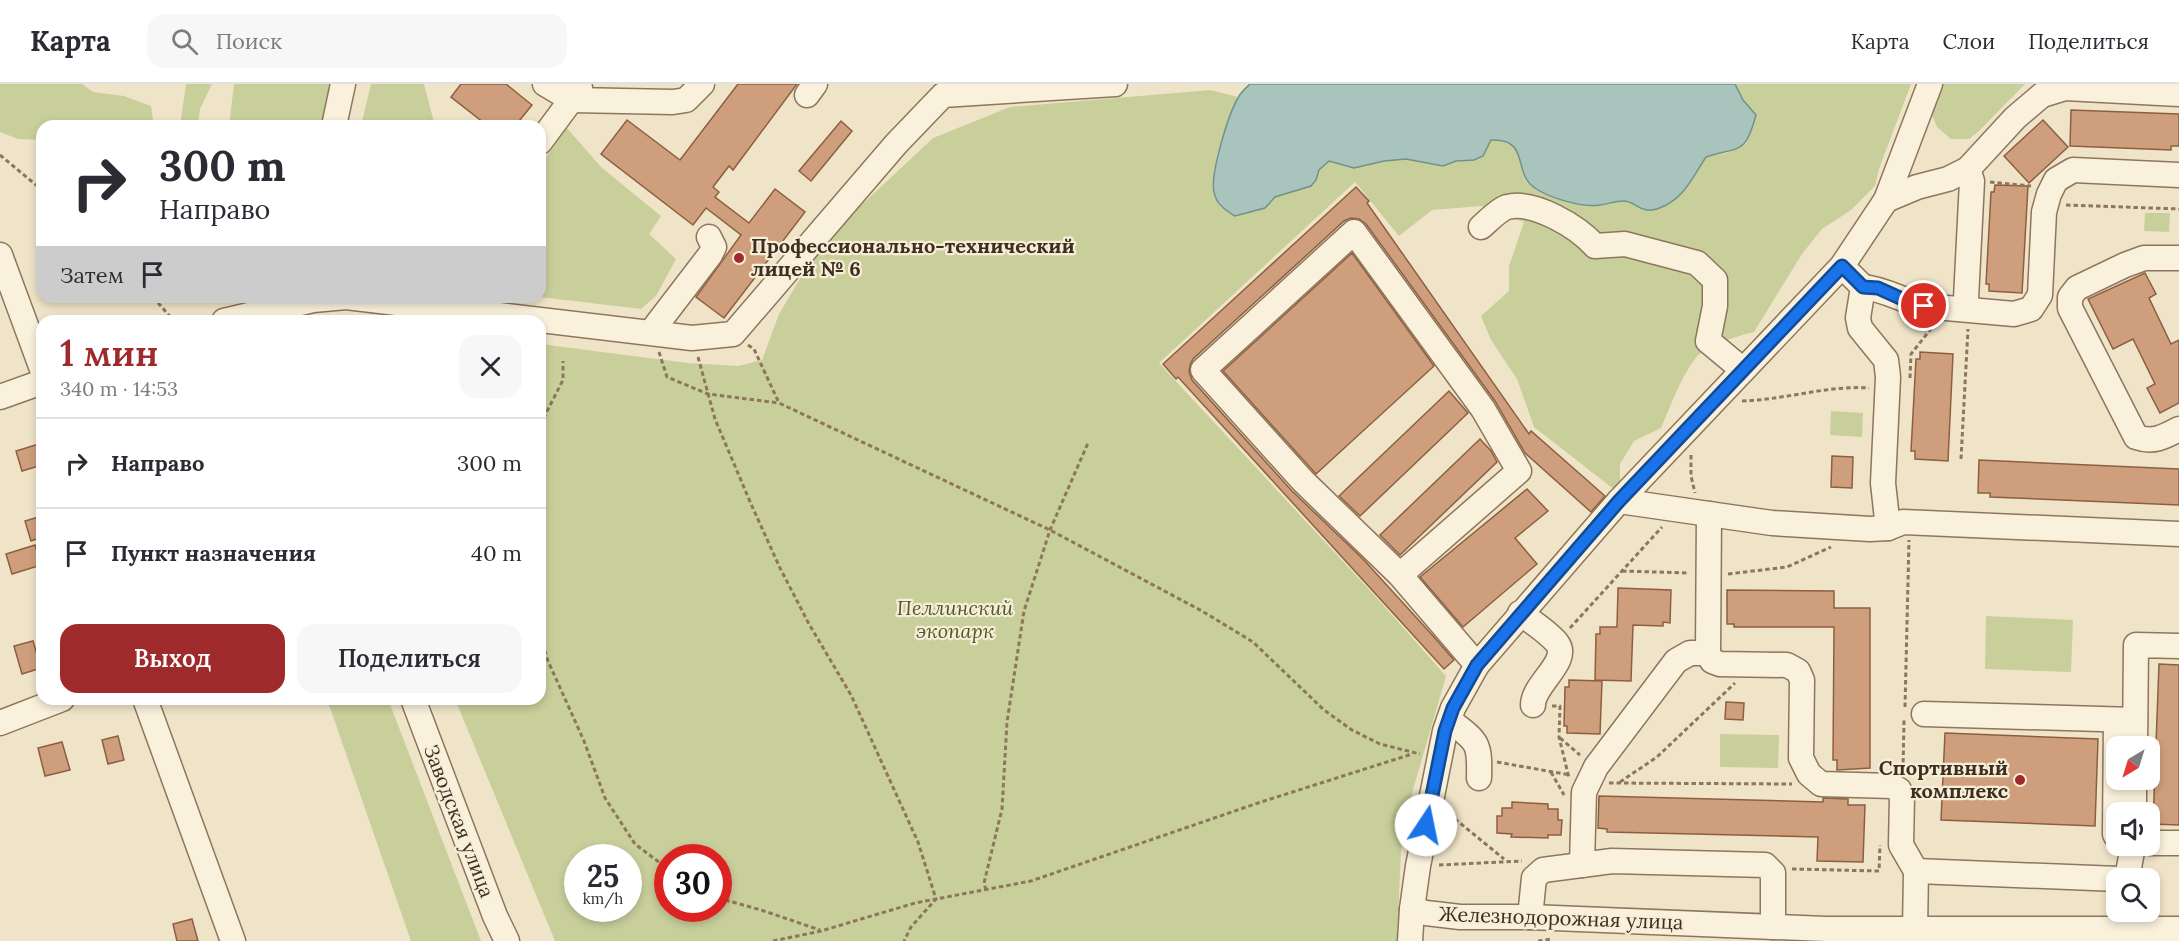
<!DOCTYPE html>
<html lang="ru">
<meta charset="utf-8">
<style>
:root{--surface:#fff;--page:#f7f7f7;--text:#2b2b33;--muted:#7c7c81;--line:#e1e1e2;--accent:#9e2a2b}
body{margin:0;font-family:Lora,serif;background:var(--page);color:var(--text);height:100vh;display:flex;flex-direction:column;font-size:22px;white-space:nowrap}
*{box-sizing:border-box;margin:0}
p{font-size:20px;color:var(--muted)}
.icon{flex:none;width:33px;height:33px;fill:none;stroke:currentColor;stroke-width:2;stroke-linecap:round;stroke-linejoin:round}
.map{position:relative;flex:1;overflow:hidden}
.drawer{position:absolute;left:36px;top:231px;width:510px;height:390px;display:flex;flex-direction:column;background:var(--surface);border-radius:18px;box-shadow:0 3px 9px #0003}
.drawer>*{flex:none}
.guide{position:absolute;left:36px;top:36px;width:510px;height:183px;border-radius:18px;box-shadow:0 3px 9px #0003;background:#fff;color:var(--text);overflow:hidden}
.needle{width:39px;rotate:218deg}
.tools{position:absolute;left:2106px;top:652px;display:grid;gap:12px}
.tools a{display:grid;place-items:center;width:54px;height:54px;border-radius:12px;background:var(--surface);box-shadow:0 3px 9px #0003;font-size:30px}
.speed{position:absolute;left:564px;top:760px;display:flex;gap:12px;font-size:30px;font-weight:700;text-align:center}
.speed>*{display:grid;place-content:center;width:78px;height:78px;border-radius:50%;background:var(--surface);box-shadow:0 3px 9px #0003;line-height:1}
.speed small{font-size:15px;font-weight:400}
.speed .limit{border:9px solid #d22;background:#fff;color:#111}
.pin{position:absolute;display:grid;place-items:center;width:51px;height:51px;color:#fff;margin:-26px;border:3px solid #fff;border-radius:50%;box-shadow:0 2px 6px #0007}
.me{position:absolute;width:66px;margin:-33px;rotate:11deg;stroke-linejoin:round;filter:drop-shadow(0 0 4px #0008)}
.turn{display:flex;align-items:center;gap:21px;height:126px;padding:0 24px;font-size:27px}
.turn .icon{width:78px;height:78px;stroke-width:2.5}
.turn b{display:block;font-size:42px;line-height:51px}
.then{display:flex;align-items:center;height:57px;padding:0 24px;background:#0003;gap:12px;font-size:22px}
.round{display:grid;place-items:center;flex:none;width:63px;height:63px;border-radius:18px;background:var(--page)}
.head{display:flex;align-items:center;justify-content:space-between;height:102px;padding:0 24px}
h1{font-size:36px;font-weight:600;line-height:45px;color:var(--accent)}
.primary-button{display:flex;gap:12px;margin-top:auto;padding:12px 24px}
.primary-button a{flex:1;height:69px;border-radius:18px;background:var(--accent);color:#fff;font-size:24px;font-weight:600;line-height:69px;text-align:center}
.primary-button a+a{background:var(--page);color:var(--text)}
ul{padding:0;list-style:none}
li{display:flex;align-items:center;gap:18px;height:90px;padding:0 24px;border-top:2px solid var(--line)}
li div{flex:1}
li b{display:block;font-size:22px}
li em{font-style:normal}
header{display:flex;align-items:center;gap:36px;box-sizing:border-box;height:84px;padding:0 30px;background:var(--surface);border-bottom:2px solid var(--line)}
header strong{font-size:28px}
nav{display:flex;gap:33px;margin-inline-start:auto;font-size:21px}
.search{width:420px;height:54px;background:var(--page);display:flex;align-items:center;gap:15px;box-sizing:border-box;padding:0 21px;border-radius:18px;color:var(--muted);font-size:22px}
.map>svg:first-child{display:block}
.green{fill:#c9cf9b;fill-rule:evenodd}
.water{fill:#a9c4bc;stroke:#6f938a;stroke-width:1.5}
.building{fill:#cf9f7d;stroke:#8d5f41;stroke-width:1.5}
.lines{fill:none;stroke-linecap:round;stroke-linejoin:round}
.minor-casing{stroke:#8d765c;stroke-width:27}
.path{stroke:#8d765c;stroke-width:3;stroke-dasharray:4.5 3;stroke-linecap:butt}
.minor{stroke:#faf1dc;stroke-width:24}
.route-casing{stroke:#114b97;stroke-width:15}
.route{stroke:#1a73e8;stroke-width:10}
.poi-dot{fill:#9e2a2b;stroke:#f7eed8;stroke-width:2}
.labels{text-anchor:middle;stroke-width:4.5;stroke-linejoin:round;paint-order:stroke}
.poi-label{font-size:20px;font-weight:bold;fill:#3d2e20;stroke:#f7eed8;text-anchor:start}
.park-label{font-size:20px;font-style:italic;fill:#4d5a26;stroke:#f7eed8}
.street-label{font-size:20px;fill:#3d2e20;stroke:#f7eed8}
</style>
<header>
<strong>Карта</strong>
<div class="search"><svg class="icon" aria-label="search" viewBox="0 0 24 24"><circle cx="10" cy="10" r="6"/><path d="M15 15l6 6"/></svg>Поиск</div>
<nav><a>Карта</a><a>Слои</a><a>Поделиться</a></nav>
</header>
<div class="map">
<svg width="2179" height="857" viewBox="0 0 2179 857">
<rect width="100%" height="100%" fill="#f0e4c8"/>
<!-- green -->
<g class="green">
<path d="M0,0H82L93,8L124,12L151,22L153,36L148,42H42V56L18,55L0,48Z"/>
<path d="M186,0H212L200,25L198,42H180Z"/>
<path d="M234,0H335L326,42H229Z"/>
<path d="M371,0H424L435,42H361Z"/>
<path d="M1735,0H1911L1879,85L1875,102L1851,126L1822,145L1802,170L1754,248C1740,251 1703,263 1695,275C1680,295 1671,321 1661,344L1634,357L1620,380V410L1534,343L1517,295L1491,256L1481,232L1509,207V182L1524,138L1482,122L1432,126L1399,152L1355,98L1159,279L1376,513L1446,592L1402,744L1397,857H555L455,615H540V260L688,279L738,282L762,276L779,230L822,158L933,54L1010,23L1210,6L1238,13C1227,40 1211,77 1214,107C1214,112 1219,119 1221,124H1265L1275,113L1293,108L1316,96L1319,86L1329,77L1354,84L1384,77L1406,75L1443,82L1456,77L1474,76L1483,72L1491,56C1509,55 1519,64 1523,82C1523,86 1523,92 1525,96C1531,105 1544,108 1553,112C1610,136 1651,104 1701,80L1706,73L1726,69L1746,60C1759,29 1748,27 1735,0ZM578,774H628V825H578ZM668,774H718V825H668Z"/>
<path d="M1939,0H2025L1979,47L1969,55H1951L1937,43L1930,26Z"/>
<path d="M566,43L601,83L661,132L649,150L676,175L656,212L641,225L540,213V83Z"/>
<path d="M2145,129H2170L2169,148L2144,147Z"/>
<path d="M1831,327L1863,329L1862,353L1830,351Z"/>
<path d="M1986,532L2073,536L2071,588L1985,585Z"/>
<path d="M327,615H388L481,857H411Z"/>
<path d="M1720,650L1779,651L1778,684L1720,683Z"/>
</g>
<!-- water -->
<path class="water" d="M1250,0H1735L1743,16L1756,31C1745,71 1741,62 1706,73C1692,94 1684,116 1657,125C1640,130 1636,117 1623,117C1615,117 1608,120 1600,121C1583,124 1549,114 1535,104C1512,90 1531,54 1491,56L1483,72L1474,76L1456,77L1443,82L1406,75L1384,77L1354,84L1329,77L1319,86L1316,96L1311,102L1275,113L1265,124L1235,132C1225,126 1216,120 1214,108C1210,90 1228,31 1238,14C1240,9 1246,4 1250,0Z"/>
<!-- building -->
<g class="building">
<path d="M461,0H506L532,21L515,42H488L451,13Z"/>
<path d="M738,0H797L733,86L729,82L713,103L719,108L715,113L749,139L775,105L805,128L724,234L696,213L741,151L706,124L693,141L601,70L627,36L680,76Z"/>
<path d="M2071,26L2179,30V62H2171V66L2070,62Z"/>
<path d="M2043,36L2068,63L2029,99L2004,72Z"/>
<path d="M841,37L852,47L811,97L799,87Z"/>
<path d="M1995,101L2028,102L2022,209L1989,207V200H1986L1991,108H1994Z"/>
<path d="M1356,103L1369,117L1367,119L1529,350L1531,347L1605,412L1591,428L1525,369L1495,317L1366,140L1359,135L1351,134L1344,137L1193,275L1190,281L1189,288L1192,296L1292,407L1363,475L1434,553L1454,576L1444,585L1178,293L1176,295L1163,280Z"/>
<path d="M1352,169L1434,282L1316,390L1223,287Z"/>
<path d="M2145,189L2156,210L2149,214L2171,260L2179,256V319L2160,329L2147,304L2155,300L2133,255L2113,265L2088,215Z"/>
<path d="M1920,268L1953,270L1948,377L1915,375V367H1911L1916,275H1920Z"/>
<path d="M1449,307L1468,329L1360,432L1339,412Z"/>
<path d="M1480,355L1491,367L1497,378L1400,471L1380,451Z"/>
<path d="M42,359V381L22,387L16,367Z"/>
<path d="M1832,372L1853,373L1852,404L1831,403Z"/>
<path d="M1979,376L2179,385V421L1990,413V409H1978Z"/>
<path d="M1527,405L1548,427L1515,454L1537,480L1463,543L1420,493Z"/>
<path d="M42,432V453L31,457L25,437Z"/>
<path d="M35,461L41,481L12,490L6,470Z"/>
<path d="M1618,504L1671,506L1670,539L1663,538V542L1633,541L1631,597L1595,596L1596,550H1600V543H1617Z"/>
<path d="M1727,506L1834,507V524H1870V684L1837,686V676H1833L1834,543H1734V540H1727Z"/>
<path d="M33,557L41,584L22,590L14,562Z"/>
<path d="M2159,580L2179,581V741L2153,740Z"/>
<path d="M1569,596L1602,597L1600,650L1567,649V642H1564L1565,603H1569Z"/>
<path d="M1726,618L1744,619L1743,636L1725,635Z"/>
<path d="M1945,649L2098,655L2095,742L1941,736Z"/>
<path d="M118,652L124,676L108,680L102,656Z"/>
<path d="M62,658L70,686L45,692L38,664Z"/>
<path d="M1599,712L1823,718V714L1848,715V721H1865L1863,778L1817,777L1818,753L1607,748V745L1598,744Z"/>
<path d="M1512,718L1548,720V725H1558V736H1562L1561,751H1548V754L1511,753L1512,750L1497,749V732H1502V724H1512Z"/>
<path d="M192,835L198,857H177L173,840Z"/>
</g>
<g class="lines">
<defs>
<g id="minor">
<path d="M545,0L572,16L673,18L686,16L702,0"/>
<path d="M807,11L815,0"/>
<path d="M334,42L343,0"/>
<path d="M540,58L580,4"/>
<path d="M1968,85L1972,97L1966,215L1969,225"/>
<path d="M1886,116L1917,103L1948,95L1968,85L2015,34L2042,11L2065,4L2179,10"/>
<path d="M1481,143C1488,137 1498,126 1507,123C1534,116 1578,143 1595,162L1625,160L1697,179L1715,196V222L1708,257L1743,286"/>
<path d="M0,171L42,285"/>
<path d="M2179,174H2144L2125,181L2077,204L2070,213V224L2136,353C2153,359 2164,353 2179,345"/>
<path d="M1851,191L1863,203L1858,234L1860,244L1886,276L1888,293L1883,399L1888,444"/>
<path d="M1863,203C1885,205 1903,217 1924,222L2014,230L2031,225L2040,211L2044,128L2049,110L2056,96L2073,86L2179,91"/>
<path d="M224,237L313,216L346,213L692,254L733,250L896,60L943,11L1115,0"/>
<path d="M651,248L710,171L714,163L709,153"/>
<path d="M0,313L42,298"/>
<path d="M1619,417L1772,439L1870,445L1888,444L1903,438L2179,450"/>
<path d="M1400,491L1519,387L1483,325L1354,148L1203,286L1303,397L1400,491L1477,581"/>
<path d="M1520,529C1532,538 1548,548 1557,559C1571,577 1533,600 1533,621"/>
<path d="M1708,569L1709,430"/>
<path d="M145,615L233,857"/>
<path d="M413,615L495,832L507,857"/>
<path d="M1924,630L2135,636"/>
<path d="M1449,636C1478,658 1480,658 1479,694"/>
<path d="M2116,636L2115,750L2116,752"/>
<path d="M0,639L62,615"/>
<path d="M2135,663L2136,561L2179,562"/>
<path d="M2134,729V696"/>
<path d="M2150,759H2179"/>
<path d="M1582,781L1584,708L1596,683L1676,577L1690,569H1708L1712,577L1720,580L1787,581L1798,587L1802,596L1801,674L1809,690L1821,700L1892,702L1899,706L1902,712L1901,761L1916,787L1915,846"/>
<path d="M1916,787L2118,795"/>
<path d="M2130,795L2128,789L2133,762"/>
<path d="M1412,825L1426,829L1460,833H1530L1826,845H2179"/>
<path d="M1530,833L1534,794L1543,786L1612,777L1765,781L1773,789V843"/>
<path d="M1410,857L1412,825L1418,782L1445,647L1453,624L1477,581L1619,417L1842,182L1886,116L1930,0"/>
</g>
</defs>
<!-- minor casing -->
<use href="#minor" class="minor-casing"/>
<!-- path -->
<g class="path">
<path d="M0,71L42,106"/>
<path d="M1990,98L2031,102"/>
<path d="M2066,121L2179,125"/>
<path d="M153,213L174,237"/>
<path d="M748,261L754,265L779,319L1050,446L1202,527L1253,558L1324,626L1352,646L1380,660L1420,670"/>
<path d="M659,268L667,293L708,310L779,319"/>
<path d="M698,273L715,335L751,420L780,484L809,540L851,611L918,758L936,815L911,843L904,857"/>
<path d="M1910,294L1911,270L1934,241"/>
<path d="M1742,317C1784,316 1827,301 1869,304"/>
<path d="M540,341L563,296V277"/>
<path d="M1691,371V392L1695,409"/>
<path d="M1961,375L1968,245"/>
<path d="M1622,487L1689,489"/>
<path d="M1728,490L1787,483L1831,463"/>
<path d="M1570,544L1662,443"/>
<path d="M540,552L548,577L584,657L605,714L635,760L668,785"/>
<path d="M1552,622H1560L1559,653L1569,694"/>
<path d="M1905,623L1909,456"/>
<path d="M1560,654L1580,671"/>
<path d="M1497,678L1570,691"/>
<path d="M1903,686L1904,636"/>
<path d="M1551,688L1564,711"/>
<path d="M1620,698L1657,673L1735,599"/>
<path d="M1609,699L1792,700"/>
<path d="M1449,730L1504,775"/>
<path d="M1439,781L1522,777"/>
<path d="M1792,785L1879,787L1880,761"/>
<path d="M986,806L984,799L1002,725L1007,638L1024,527L1050,446L1088,359"/>
<path d="M718,814L761,826L820,846"/>
<path d="M773,857L821,847L915,819L1031,797L1258,719L1412,670"/>
<path d="M1538,857L1552,855"/>
</g>
<!-- minor -->
<use href="#minor" class="minor"/>
</g>
<g class="lines">
<defs>
<path id="route" d="M1426,741L1445,647L1453,624L1477,581L1619,417L1842,182L1863,203L1878,204L1909,218L1924,222"/>
</defs>
<!-- route casing -->
<use href="#route" class="route-casing"/>
<!-- route -->
<use href="#route" class="route"/>
</g>
<!-- markers -->
<g class="poi-dot">
<circle cx="739" cy="174" r="6"/>
<circle cx="2020" cy="696" r="6"/>
</g>
<g class="labels">
<!-- poi labels -->
<g class="poi-label">
<text x="751" y="169">Профессионально-технический<tspan x="751" dy="23">лицей № 6</tspan></text>
<text x="2008" y="691" text-anchor="end">Спортивный<tspan x="2008" dy="23">комплекс</tspan></text>
</g>
<!-- park labels -->
<g class="park-label">
<text x="955" y="531">Пеллинский<tspan x="955" dy="23">экопарк</tspan></text>
</g>
<!-- street labels -->
<g class="street-label">
<text transform="translate(459 737) rotate(69)" y="7">Заводская улица</text>
<text transform="translate(1561 834) rotate(2)" y="7">Железнодорожная улица</text>
</g>
</g>
</svg>
<div class="tools">
<a><svg class="needle" viewBox="-14 -14 28 28"><path d="M0-13l5 13h-10z" fill="#e53935"/><path d="M0 13l5-13h-10z" fill="#7c7c81"/></svg></a>
<a><svg class="icon" aria-label="sound" viewBox="0 0 24 24"><path d="M4 9h4l5-4v14l-5-4H4zM17 9q2 3 0 6"/></svg></a>
<a><svg class="icon" aria-label="search" viewBox="0 0 24 24"><circle cx="10" cy="10" r="6"/><path d="M15 15l6 6"/></svg></a>
</div>
<div class="speed"><div>25<small>km/h</small></div><div class="limit">30</div></div>
<div class="pin" style="left:1924px;top:222px;background:#d93025"><svg class="icon" aria-label="arrive" viewBox="0 0 24 24"><path d="M6 21V4h12l-3 4 3 4H6"/></svg></div>
<svg class="me" style="left:1426px;top:741px" viewBox="-20 -20 40 40"><circle r="19" fill="#fff"/><path d="M0-13L10 11 0 6-10 11z" fill="#1a73e8"/></svg>
<div class="guide">
<div class="turn"><svg class="icon" aria-label="right" viewBox="0 0 24 24"><path d="M7 20v-9h11M14 6l5 5-5 5"/></svg><div><b>300 m</b>Направо</div></div>
<div class="then">Затем<svg class="icon" aria-label="arrive" viewBox="0 0 24 24"><path d="M6 21V4h12l-3 4 3 4H6"/></svg></div>
</div>
<section class="drawer">
<div class="head"><div><h1>1 мин</h1><p>340 m · 14:53</p></div><a class="round"><svg class="icon" aria-label="close" viewBox="0 0 24 24"><path d="M6 6l12 12M18 6L6 18"/></svg></a></div>
<ul>
<li><svg class="icon" aria-label="right" viewBox="0 0 24 24"><path d="M7 20v-9h11M14 6l5 5-5 5"/></svg><div><b>Направо</b></div><em>300 m</em></li>
<li><svg class="icon" aria-label="arrive" viewBox="0 0 24 24"><path d="M6 21V4h12l-3 4 3 4H6"/></svg><div><b>Пункт назначения</b></div><em>40 m</em></li>
</ul>
<div class="primary-button"><a>Выход</a><a>Поделиться</a></div>
</section>
</div>
